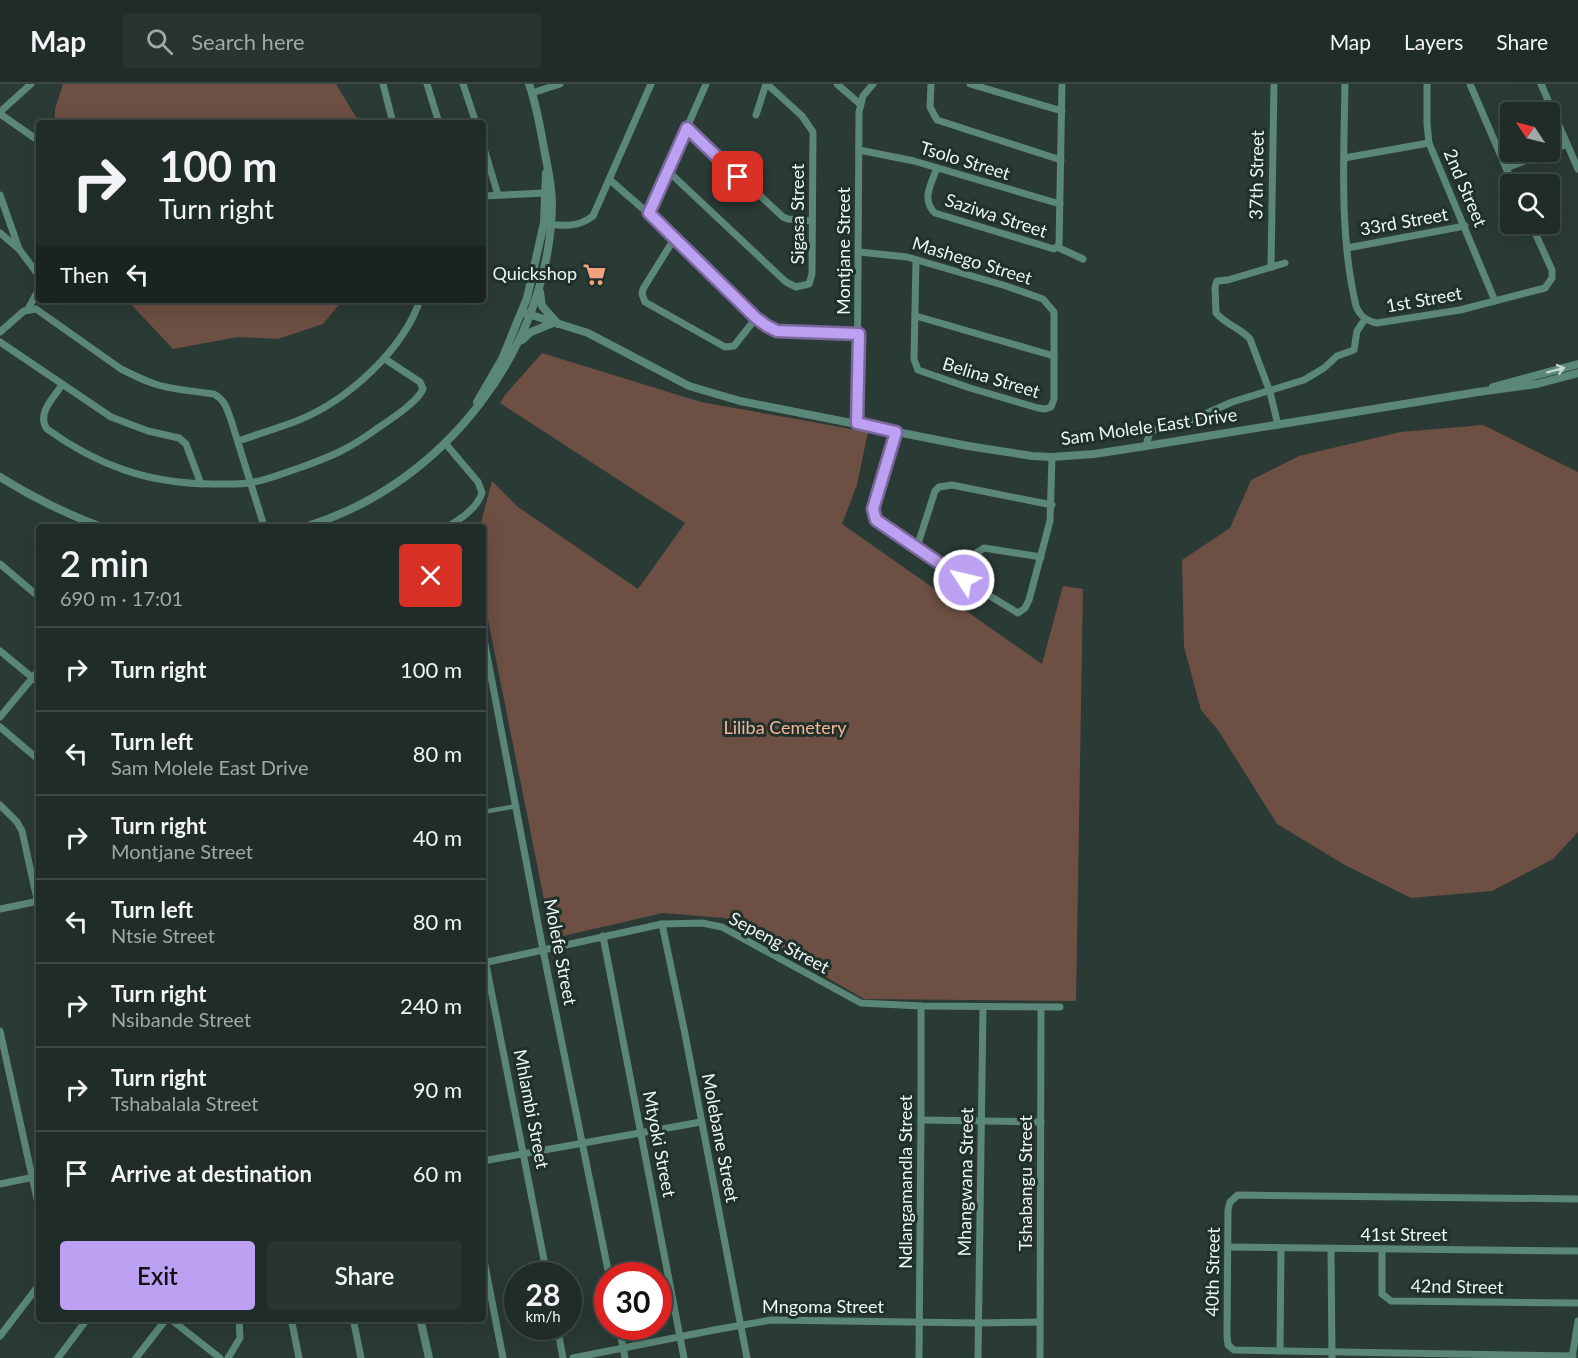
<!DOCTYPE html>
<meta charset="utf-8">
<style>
:root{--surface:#202c28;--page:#283430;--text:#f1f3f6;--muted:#a2a7a8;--line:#3d4845;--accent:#bca0f2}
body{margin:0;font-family:Lato,sans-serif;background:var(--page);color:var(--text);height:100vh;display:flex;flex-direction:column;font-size:22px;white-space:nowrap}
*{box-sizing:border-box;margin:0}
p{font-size:20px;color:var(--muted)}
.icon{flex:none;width:33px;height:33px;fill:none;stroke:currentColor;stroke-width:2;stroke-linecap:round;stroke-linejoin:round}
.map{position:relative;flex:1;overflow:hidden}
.drawer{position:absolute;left:36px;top:440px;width:450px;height:798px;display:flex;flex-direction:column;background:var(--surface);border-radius:6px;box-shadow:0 6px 24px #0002,0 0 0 2px var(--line)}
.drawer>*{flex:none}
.banner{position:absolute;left:36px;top:36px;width:450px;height:183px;border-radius:6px;box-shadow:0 6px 24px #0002,0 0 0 2px var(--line);background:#202c28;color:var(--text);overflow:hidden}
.needle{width:39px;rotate:305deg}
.controls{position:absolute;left:1500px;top:18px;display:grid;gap:12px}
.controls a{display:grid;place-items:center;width:60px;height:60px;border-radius:6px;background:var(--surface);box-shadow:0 6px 24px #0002,0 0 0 2px var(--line);font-size:30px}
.speed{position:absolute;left:504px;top:1178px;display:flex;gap:12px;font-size:30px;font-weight:700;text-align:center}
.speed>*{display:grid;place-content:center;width:78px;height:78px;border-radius:50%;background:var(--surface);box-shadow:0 6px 24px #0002,0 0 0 2px var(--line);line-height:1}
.speed small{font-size:15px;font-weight:400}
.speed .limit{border:9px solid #d22;background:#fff;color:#111}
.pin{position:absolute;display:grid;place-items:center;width:51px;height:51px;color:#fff;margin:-26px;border-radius:12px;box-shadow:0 3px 9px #0006}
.me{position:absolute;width:66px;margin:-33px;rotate:305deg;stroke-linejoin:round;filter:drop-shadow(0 0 4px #0008)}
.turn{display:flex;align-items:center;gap:21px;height:126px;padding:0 24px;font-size:27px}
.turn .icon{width:78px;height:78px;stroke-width:2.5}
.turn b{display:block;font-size:42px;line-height:51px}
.then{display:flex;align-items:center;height:57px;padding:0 24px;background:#0003;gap:12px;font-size:22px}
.round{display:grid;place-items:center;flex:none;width:63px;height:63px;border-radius:6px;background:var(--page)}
.head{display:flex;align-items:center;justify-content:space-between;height:102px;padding:0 24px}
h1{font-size:36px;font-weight:600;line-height:45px}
.button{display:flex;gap:12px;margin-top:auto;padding:12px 24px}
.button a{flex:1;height:69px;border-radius:6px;background:var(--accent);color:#111;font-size:24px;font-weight:600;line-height:69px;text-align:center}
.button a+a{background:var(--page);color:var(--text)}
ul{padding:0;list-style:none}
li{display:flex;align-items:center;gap:18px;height:84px;padding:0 24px;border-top:2px solid var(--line)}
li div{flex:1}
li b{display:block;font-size:22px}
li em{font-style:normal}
header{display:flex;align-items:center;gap:36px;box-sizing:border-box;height:84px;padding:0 30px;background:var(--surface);border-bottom:2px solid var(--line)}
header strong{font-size:28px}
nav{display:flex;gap:33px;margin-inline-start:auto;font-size:21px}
.search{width:420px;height:54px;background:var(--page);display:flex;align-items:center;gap:15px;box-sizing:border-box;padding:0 21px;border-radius:6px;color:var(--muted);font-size:22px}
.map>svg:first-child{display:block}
.green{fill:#6d4f43}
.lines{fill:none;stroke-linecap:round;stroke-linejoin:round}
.pedestrian{stroke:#5b8778;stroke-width:4.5}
.minor{stroke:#5b8778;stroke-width:7}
.tertiary{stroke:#5b8778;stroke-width:8}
.oneway{stroke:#c0d5cd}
.route-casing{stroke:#7a689d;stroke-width:15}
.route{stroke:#bca0f2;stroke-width:10}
.labels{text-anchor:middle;stroke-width:6;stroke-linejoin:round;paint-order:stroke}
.street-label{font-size:18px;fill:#ecf6f2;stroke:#20302b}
.poi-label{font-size:18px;fill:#ecf6f2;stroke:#20302b;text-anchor:end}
.park-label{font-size:18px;fill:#f8b497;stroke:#20302b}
</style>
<header>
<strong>Map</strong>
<div class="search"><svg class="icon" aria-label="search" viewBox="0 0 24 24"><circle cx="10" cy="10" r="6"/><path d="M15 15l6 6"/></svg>Search here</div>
<nav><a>Map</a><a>Layers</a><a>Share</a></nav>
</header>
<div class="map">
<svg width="1578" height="1274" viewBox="0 0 1578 1274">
<rect width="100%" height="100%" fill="#2a3a35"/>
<!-- green -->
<g class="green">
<path d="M63,0H336L356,33L371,36V39H55V25Z"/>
<path d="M127,216H343L323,240L278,255L238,253L173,265Z"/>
<path d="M542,269L701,318L868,348L857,401L842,440L1042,580L1063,502L1083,505L1076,917L864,915L724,834L663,829L559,853L551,850L483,511V442H480L492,397L518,423L638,505L685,439L500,319L505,311Z"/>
<path d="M1483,341L1578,388V748L1553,775L1492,807L1411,814L1345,781L1277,740L1218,646L1201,626L1184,563L1182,476L1230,444L1251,396L1299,372L1400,348Z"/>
</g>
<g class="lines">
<!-- pedestrian -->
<path class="pedestrian" d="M483,728L517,722"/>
<!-- minor -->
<g class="minor">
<path d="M383,0L393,39"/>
<path d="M427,0L439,39"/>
<path d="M463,0L476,39"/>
<path d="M837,0L860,20"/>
<path d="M931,0L930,23L937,36L1061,76"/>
<path d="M970,0L1062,27"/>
<path d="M1345,0C1344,73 1339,150 1356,222C1360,232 1366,237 1377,239L1460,226L1545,204L1552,194V186L1531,140"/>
<path d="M1427,0V40L1429,59L1495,217"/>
<path d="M1470,0L1513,100"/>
<path d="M1541,0L1578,85"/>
<path d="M532,9L560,0"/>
<path d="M0,28L31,0"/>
<path d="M0,30L39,57"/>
<path d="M756,31L766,0"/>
<path d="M687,44L783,133L788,135L812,137"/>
<path d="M483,61L498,111"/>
<path d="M859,66L914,77L1060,120"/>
<path d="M1550,67L1567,60"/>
<path d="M1344,74L1429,59"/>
<path d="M937,84C931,100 921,116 935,129L1054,165L1059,161L1062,0"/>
<path d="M1506,84L1548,68"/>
<path d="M669,88L786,198L796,203L809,200L812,190L813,48L802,32L767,0"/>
<path d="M610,96L649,130L756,234L767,242L777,247L859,250"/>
<path d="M0,111L19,165"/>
<path d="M483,112L545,109"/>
<path d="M649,130L706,0"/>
<path d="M547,140C565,142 579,143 593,132L651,0"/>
<path d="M0,149L19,165L39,192"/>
<path d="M674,155L643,205L642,210L645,218L725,263L734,262L756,234"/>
<path d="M1057,163L1083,175"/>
<path d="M1347,164L1465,142"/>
<path d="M859,168L907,173L1006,202L1043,215L1054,228V315L1051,323L1045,325L1038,324L970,304L918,286L914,275L916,176"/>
<path d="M1271,183L1274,0"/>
<path d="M28,225L39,205"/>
<path d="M916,232L1054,272"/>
<path d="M0,248L24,227L36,225L121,285C131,290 141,295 152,299C171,306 194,307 214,310C225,316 227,325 231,336L264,442"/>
<path d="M0,258L111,333L148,347L179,354L186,360L201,400"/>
<path d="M62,301C54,313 36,330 47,345C98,382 150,400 213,400C226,400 241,401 254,398C270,395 286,388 302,383C332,372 349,365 375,346C388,337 417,319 423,305L420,298L385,275"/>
<path d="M857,339L859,28L863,12L873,0"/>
<path d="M1278,341L1270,308L1250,255C1240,244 1225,240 1216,229L1215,203L1217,197L1228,196L1285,179"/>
<path d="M896,348L873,425L876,436L964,496L1018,529L1025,524L1029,516L1050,437L1052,373"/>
<path d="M238,357C258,350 279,344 299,336C348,316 403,266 420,216"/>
<path d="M445,359L478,398L482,409C477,424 462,434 449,442"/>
<path d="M1146,362L1150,347L1189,337L1232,318L1304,296L1324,284L1337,272L1354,266L1357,247L1365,235"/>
<path d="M917,463L935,407L939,403L952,401L1052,421"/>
<path d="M0,480L39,513"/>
<path d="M964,496L973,471L984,464L1041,473"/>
<path d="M483,550L543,866L609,1191"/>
<path d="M0,567L39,599"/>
<path d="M0,633L39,586"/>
<path d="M0,643L39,676"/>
<path d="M0,721L17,738L22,747L39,824"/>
<path d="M0,825L39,817"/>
<path d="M662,840L684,945L747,1274"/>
<path d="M603,852L684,1274"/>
<path d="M483,865L547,1191"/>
<path d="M483,879L662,840L702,839L722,843L861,919L921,922L1060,923"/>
<path d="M0,947L39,1124"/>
<path d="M921,1036L1041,1038"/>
<path d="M483,1077L701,1038"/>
<path d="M0,1100L39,1092"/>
<path d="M1229,1163L1578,1167"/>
<path d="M1331,1166L1332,1274"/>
<path d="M1382,1166V1210L1391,1217L1578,1219"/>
<path d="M483,1171L503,1274"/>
<path d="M169,1234L220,1274"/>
<path d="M291,1234L299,1274"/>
<path d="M353,1234L361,1274"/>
<path d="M557,1242L563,1274"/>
<path d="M619,1242L625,1274"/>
<path d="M0,1252L39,1201"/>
<path d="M1280,1267L1281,1165"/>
<path d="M1573,1272L1234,1266L1228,1261L1227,1252L1228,1126L1230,1118L1238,1111L1578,1115"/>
<path d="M58,1274L88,1234"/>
<path d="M136,1274L167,1234"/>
<path d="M228,1274L240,1254L239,1234"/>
<path d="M573,1274L714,1246L771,1236L978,1239L1040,1238"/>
<path d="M919,1274L921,1036V922"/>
<path d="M978,1274L983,923"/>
<path d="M1040,1274L1041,924"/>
<path d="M1572,1274L1578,1237"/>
</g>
<!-- tertiary -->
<g class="tertiary">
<path d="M540,208L542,222L558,240"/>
<path d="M522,228L588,249L689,302L740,317L968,362L1032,372L1052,373L1094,370L1146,362L1478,308L1537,300L1578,289"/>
<path d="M522,256L531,248L553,239"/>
<path d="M1493,303L1578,280"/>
<path d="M477,318L502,275L527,214L544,139L546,89"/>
<path d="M0,393C32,413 64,429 99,442"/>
<path d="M307,442C444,401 550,263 552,120C552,104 549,90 546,75C541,50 538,25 529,0"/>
<path d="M420,1234L429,1274"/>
</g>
</g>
<!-- one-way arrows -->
<defs><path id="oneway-shaft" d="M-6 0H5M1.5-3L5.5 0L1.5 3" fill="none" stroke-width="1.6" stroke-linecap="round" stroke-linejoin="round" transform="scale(1.5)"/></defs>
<use class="oneway" href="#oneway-shaft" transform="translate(1556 286) rotate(-15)"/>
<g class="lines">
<defs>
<path id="route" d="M738,93L687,44L649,129L756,234L767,242L777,247L859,250L857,339L896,348L873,425L876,436L964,496"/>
</defs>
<!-- route casing -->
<use href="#route" class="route-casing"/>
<!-- route -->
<use href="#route" class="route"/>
</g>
<!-- icons -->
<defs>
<symbol id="supermarket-bare" viewBox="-9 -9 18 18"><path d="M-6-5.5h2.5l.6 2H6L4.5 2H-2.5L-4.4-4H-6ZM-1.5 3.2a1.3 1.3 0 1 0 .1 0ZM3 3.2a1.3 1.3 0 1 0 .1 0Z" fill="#f2a17e" stroke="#20302b" stroke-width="2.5" paint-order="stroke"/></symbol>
</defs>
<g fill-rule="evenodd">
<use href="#supermarket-bare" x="578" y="174" width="33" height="33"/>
</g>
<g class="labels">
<!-- street labels -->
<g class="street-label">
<text transform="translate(965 77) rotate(17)" y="6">Tsolo Street</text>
<text transform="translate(1257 91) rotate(-89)" y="6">37th Street</text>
<text transform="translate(1465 104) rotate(67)" y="6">2nd Street</text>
<text transform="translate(798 130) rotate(-90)" y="6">Sigasa Street</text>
<text transform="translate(996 132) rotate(18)" y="6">Saziwa Street</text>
<text transform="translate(1404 138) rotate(-10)" y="6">33rd Street</text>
<text transform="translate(844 167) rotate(-90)" y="6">Montjane Street</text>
<text transform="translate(972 177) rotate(17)" y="6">Mashego Street</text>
<text transform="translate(1424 216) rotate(-10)" y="6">1st Street</text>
<text transform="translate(991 294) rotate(17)" y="6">Belina Street</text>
<text transform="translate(1149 343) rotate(-8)" y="6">Sam Molele East Drive</text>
<text transform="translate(779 859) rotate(28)" y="6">Sepeng Street</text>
<text transform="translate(560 868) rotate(79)" y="6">Molefe Street</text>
<text transform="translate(531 1025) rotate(79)" y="6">Mhlambi Street</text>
<text transform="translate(720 1054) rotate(79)" y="6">Molebane Street</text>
<text transform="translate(659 1060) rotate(79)" y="6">Mtyoki Street</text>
<text transform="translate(906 1098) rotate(-90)" y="6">Ndlangamandla Street</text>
<text transform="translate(966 1098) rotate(-89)" y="6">Mhangwana Street</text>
<text transform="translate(1026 1099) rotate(-90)" y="6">Tshabangu Street</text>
<text x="1404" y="1157">41st Street</text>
<text transform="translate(1213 1188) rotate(-89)" y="6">40th Street</text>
<text transform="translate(1457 1203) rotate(1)" y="6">42nd Street</text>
<text x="823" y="1229">Mngoma Street</text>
</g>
<!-- poi labels -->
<g class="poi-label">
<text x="577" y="196">Quickshop</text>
</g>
<!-- park labels -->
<g class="park-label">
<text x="785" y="650">Liliba Cemetery</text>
</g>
</g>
</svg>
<div class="controls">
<a><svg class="needle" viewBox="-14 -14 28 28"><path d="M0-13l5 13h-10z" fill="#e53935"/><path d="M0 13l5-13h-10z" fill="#a2a7a8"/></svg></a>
<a><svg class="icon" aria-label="search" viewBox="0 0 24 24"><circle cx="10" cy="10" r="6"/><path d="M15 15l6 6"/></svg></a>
</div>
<div class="speed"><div>28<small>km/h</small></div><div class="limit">30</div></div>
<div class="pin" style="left:738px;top:93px;background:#d93025"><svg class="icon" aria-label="arrive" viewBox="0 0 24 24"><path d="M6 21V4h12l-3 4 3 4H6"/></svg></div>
<svg class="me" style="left:964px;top:496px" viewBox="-20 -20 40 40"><circle r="17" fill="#bca0f2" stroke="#fff" stroke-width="3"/><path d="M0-11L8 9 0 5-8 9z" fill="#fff"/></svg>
<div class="banner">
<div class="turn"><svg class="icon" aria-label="right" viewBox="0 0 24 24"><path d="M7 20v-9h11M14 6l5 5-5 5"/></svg><div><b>100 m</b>Turn right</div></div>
<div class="then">Then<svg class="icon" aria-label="left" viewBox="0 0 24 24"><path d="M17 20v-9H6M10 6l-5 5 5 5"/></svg></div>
</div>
<section class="drawer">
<div class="head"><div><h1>2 min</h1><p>690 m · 17:01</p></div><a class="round" style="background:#d93025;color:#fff"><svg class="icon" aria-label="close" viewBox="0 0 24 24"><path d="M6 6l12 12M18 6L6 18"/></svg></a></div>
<ul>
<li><svg class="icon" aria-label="right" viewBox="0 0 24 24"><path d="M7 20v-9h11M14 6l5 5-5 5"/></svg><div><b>Turn right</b></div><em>100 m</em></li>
<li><svg class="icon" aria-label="left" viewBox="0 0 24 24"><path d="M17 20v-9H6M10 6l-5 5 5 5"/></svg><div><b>Turn left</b><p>Sam Molele East Drive</p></div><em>80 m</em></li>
<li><svg class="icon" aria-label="right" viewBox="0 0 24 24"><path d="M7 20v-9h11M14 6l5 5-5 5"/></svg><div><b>Turn right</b><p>Montjane Street</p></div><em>40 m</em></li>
<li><svg class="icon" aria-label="left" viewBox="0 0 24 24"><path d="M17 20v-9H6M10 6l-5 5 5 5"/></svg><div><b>Turn left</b><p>Ntsie Street</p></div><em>80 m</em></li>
<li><svg class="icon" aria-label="right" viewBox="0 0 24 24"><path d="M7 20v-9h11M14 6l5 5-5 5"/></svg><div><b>Turn right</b><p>Nsibande Street</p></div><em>240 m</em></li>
<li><svg class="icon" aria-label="right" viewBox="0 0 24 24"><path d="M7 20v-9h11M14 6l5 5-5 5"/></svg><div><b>Turn right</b><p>Tshabalala Street</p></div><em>90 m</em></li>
<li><svg class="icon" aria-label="arrive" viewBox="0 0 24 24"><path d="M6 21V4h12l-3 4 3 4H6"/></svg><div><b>Arrive at destination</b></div><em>60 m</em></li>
</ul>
<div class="button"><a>Exit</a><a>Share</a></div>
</section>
</div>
